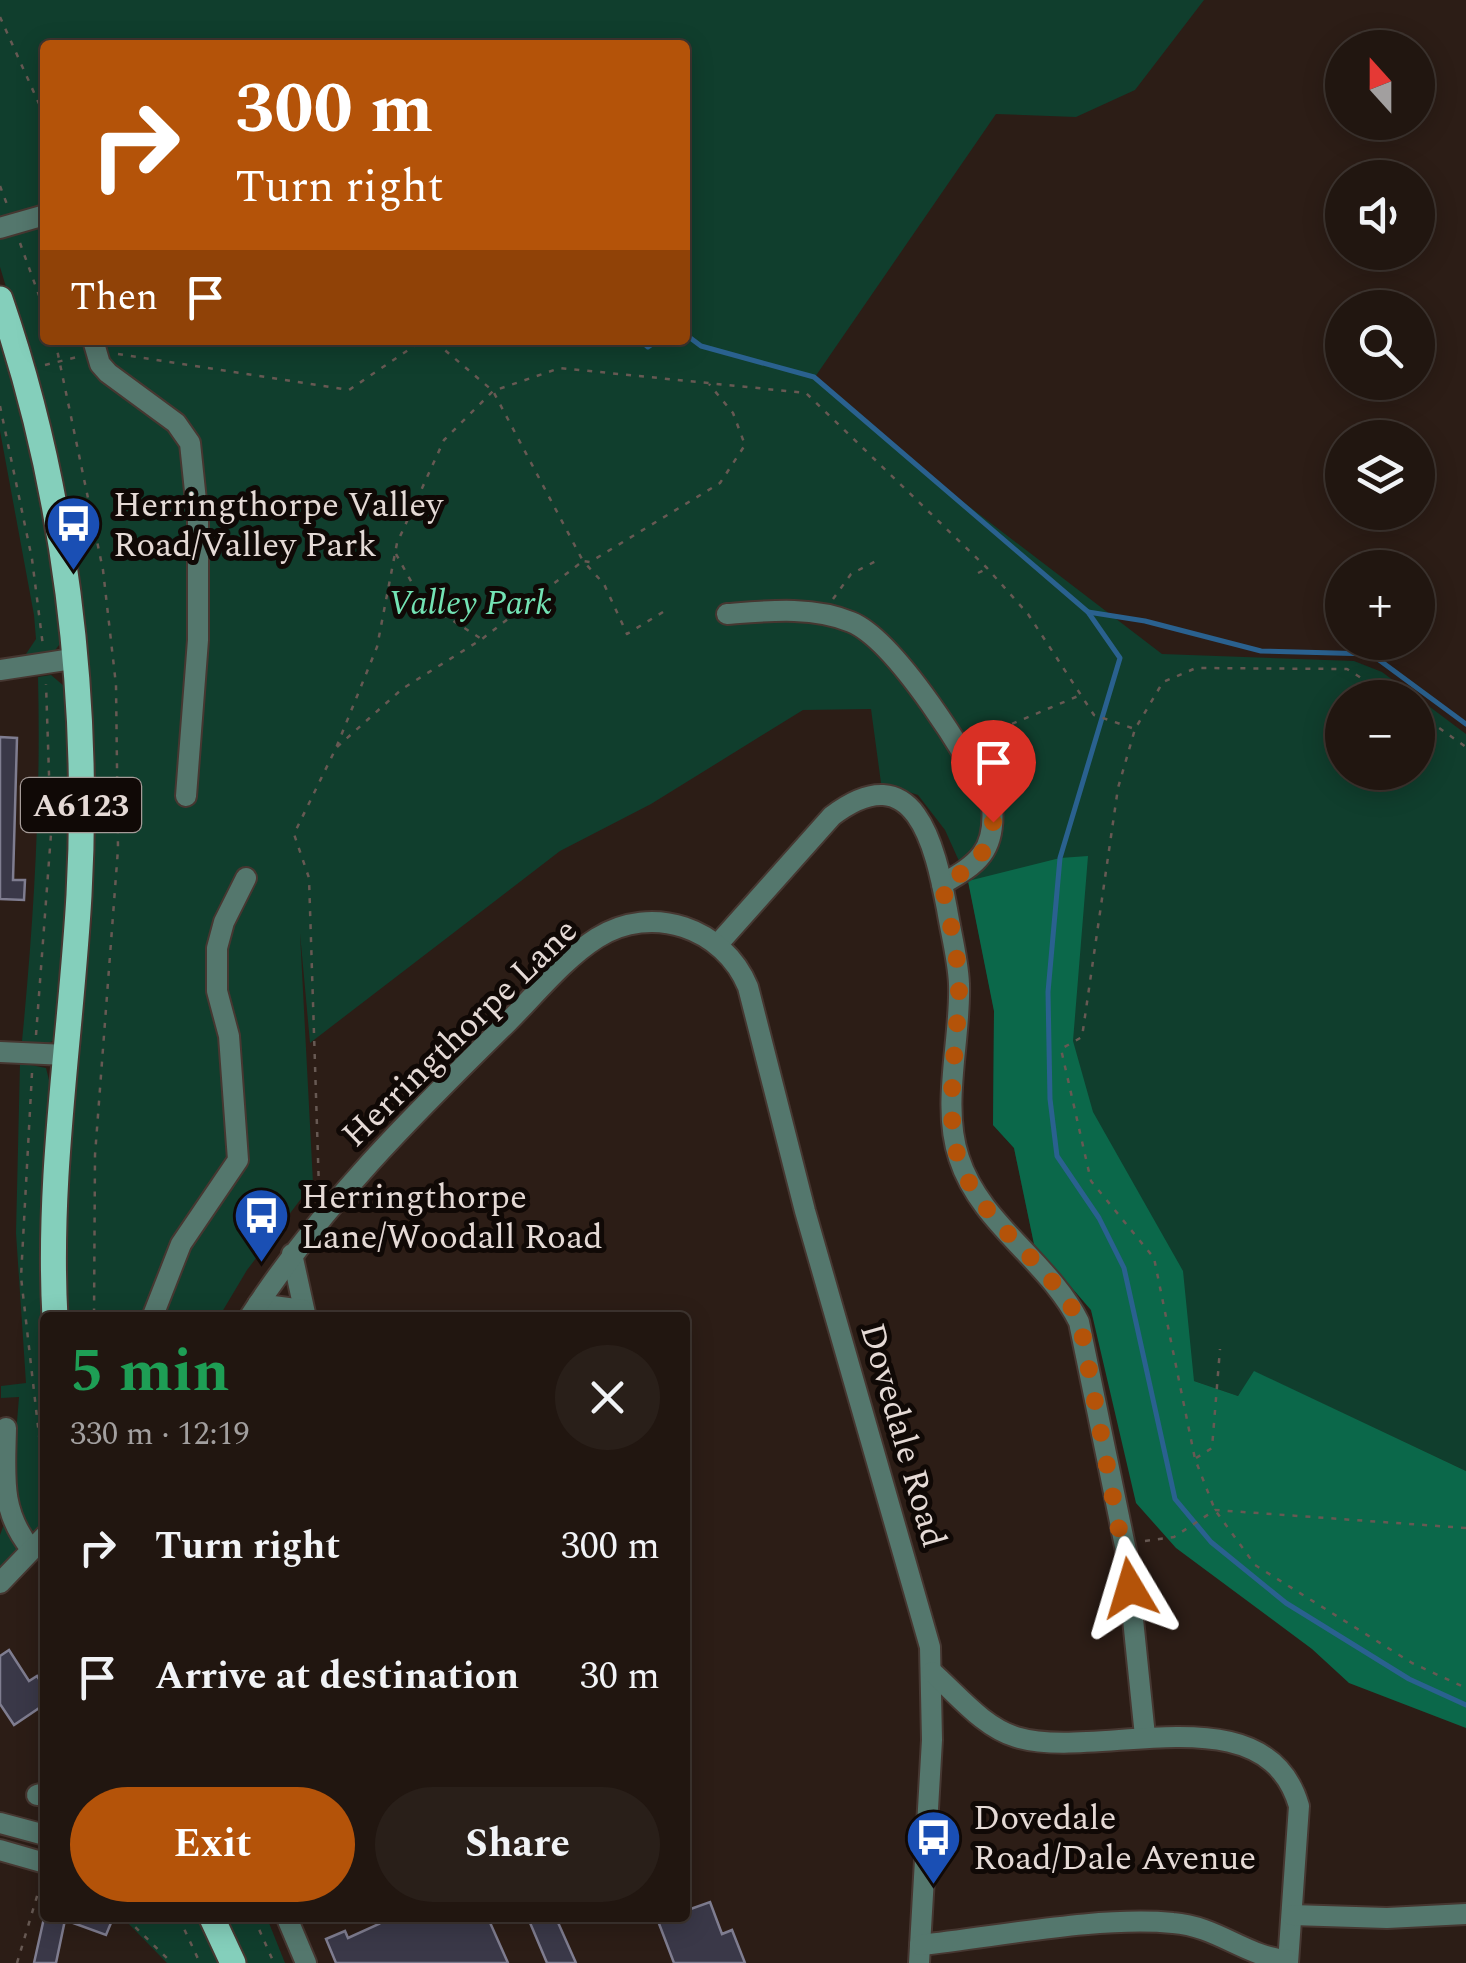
<!DOCTYPE html>
<meta charset="utf-8">
<style>
:root{--surface:#211610;--page:#291f19;--text:#f1f3f6;--muted:#a29f9f;--line:#3e3530;--accent:#b45309}
body{margin:0;font-family:Spectral,serif;background:var(--page);color:var(--text);height:100vh;display:flex;flex-direction:column;font-size:38px;white-space:nowrap}
*{box-sizing:border-box;margin:0}
p{font-size:32px;color:var(--muted)}
.icon{flex:none;width:55px;height:55px;fill:none;stroke:currentColor;stroke-width:2;stroke-linecap:round;stroke-linejoin:round}
.map{position:relative;flex:1;overflow:hidden}
.details{position:absolute;left:40px;top:1312px;width:650px;height:610px;display:flex;flex-direction:column;background:var(--surface);border-radius:10px;box-shadow:0 5px 25px #0003,0 0 0 2px var(--line)}
.details>*{flex:none}
.hud{position:absolute;left:40px;top:40px;width:650px;height:305px;border-radius:10px;box-shadow:0 5px 25px #0003,0 0 0 2px var(--line);background:#b45309;color:#fff;overflow:hidden}
.needle{width:65px;rotate:339deg}
.buttons{position:absolute;left:1325px;top:30px;display:grid;gap:20px}
.buttons a{display:grid;place-items:center;width:110px;height:110px;border-radius:50%;background:var(--surface);box-shadow:0 5px 25px #0003,0 0 0 2px var(--line);font-size:50px}
.pin{position:absolute;display:grid;place-items:center;width:85px;height:85px;color:#fff;margin:-102px -42px;border-radius:50% 50% 50% 0;rotate:-45deg;box-shadow:0 0 10px #0007}
.pin .icon{rotate:45deg}
.me{position:absolute;width:110px;margin:-55px;rotate:353deg;stroke-linejoin:round;filter:drop-shadow(0 0 8px #0008)}
.turn{display:flex;align-items:center;gap:35px;height:210px;padding:0 30px;font-size:45px}
.turn .icon{width:130px;height:130px;stroke-width:2.5}
.turn b{display:block;font-size:70px;line-height:85px}
.then{display:flex;align-items:center;height:95px;padding:0 30px;background:#0003;gap:20px;font-size:38px}
.round{display:grid;place-items:center;flex:none;width:105px;height:105px;border-radius:52px;background:var(--page)}
.overview{display:flex;align-items:center;justify-content:space-between;height:170px;padding:0 30px}
h1{font-size:60px;font-weight:700;line-height:75px;color:#1e9e55}
.primary-button{display:flex;gap:20px;margin-top:auto;padding:20px 30px}
.primary-button a{flex:1;height:115px;border-radius:60px;background:var(--accent);color:#fff;font-size:40px;font-weight:700;line-height:115px;text-align:center}
.primary-button a+a{background:var(--page);color:var(--text)}
ul{padding:0;list-style:none}
li{display:flex;align-items:center;gap:30px;height:130px;padding:0 30px}
li div{flex:1}
li b{display:block;font-size:38px}
li em{font-style:normal}
.map>svg:first-child{display:block}
.green{fill:#103e2d;fill-rule:evenodd}
.forest{fill:#0b684a}
.lines{fill:none;stroke-linecap:round;stroke-linejoin:round}
.stream{stroke:#2a618f;stroke-width:5}
.building{fill:#3a3848;stroke:#7f7d90;stroke-width:2.5}
.minor-casing{stroke:#463731;stroke-width:24}
.major-casing{stroke:#463731;stroke-width:29}
.path{stroke:#675953;stroke-width:2.5;stroke-dasharray:5 8;stroke-linecap:butt}
.minor{stroke:#54776d;stroke-width:20}
.major{stroke:#84cfbb;stroke-width:25}
.route{stroke:#b45309;stroke-width:18;stroke-dasharray:0 32.4}
.labels{text-anchor:middle;stroke-width:10;stroke-linejoin:round;paint-order:stroke}
.shield{fill:#100906;stroke:#a59b98;stroke-width:2.5}
.shield-label{font-size:32px;font-weight:bold;fill:#e5dad6}
.poi-label{font-size:35px;fill:#e5dad6;stroke:#100906;text-anchor:start}
.park-label{font-size:35px;font-style:italic;fill:#73e3b4;stroke:#100906}
.street-label{font-size:35px;fill:#e5dad6;stroke:#100906}
</style>
<div class="map">
<svg width="1466" height="1963" viewBox="0 0 1466 1963">
<rect width="100%" height="100%" fill="#2c1d16"/>
<!-- green -->
<g class="green">
<path d="M0,0H1204L1135,90L1076,117L996,114L815,377L958,498L1162,654L1354,661L1382,672L1417,698H1342V772H1418V698L1466,734V1471L1255,1372L1238,1396L1194,1381L1115,1398L1091,1310L1034,1244L1014,1148L993,1125L994,1011L968,881L945,830L918,795L881,783L871,709L803,710L651,804L560,851L310,1043L300,933L313,1183L247,1270L219,1317H67L68,1161L92,921L93,784L23,343L0,267ZM45,45H685V340H45Z"/>
<path d="M0,336C30,437 49,536 62,641L53,653L24,657L36,639L34,615L0,431Z"/>
<path d="M51,675L64,686C76,803 66,921 57,1039L40,1047L22,1041C34,919 41,800 38,677Z"/>
<path d="M20,1063L46,1068L50,1084L40,1234L45,1528L0,1571V1535L10,1508L19,1397L1,1398V1386L26,1383L16,1233Z"/>
<path d="M123,1918H201L223,1963H167Z"/>
<path d="M226,1918H267L285,1963H245Z"/>
</g>
<!-- forest -->
<path class="forest" d="M1088,856L1073,1041L1093,1112L1183,1271L1194,1381L1238,1396L1254,1371L1466,1471V1728L1349,1683L1312,1649L1176,1548L1136,1503L1091,1310L1034,1244L1014,1148L993,1125L994,1011L968,881L1060,858Z"/>
<g class="lines">
<!-- stream -->
<g class="stream">
<path d="M685,334L701,346L814,377L1088,612L1120,658L1060,858L1048,992L1050,1099L1057,1156L1099,1218L1124,1268L1175,1499L1211,1542L1286,1603L1409,1679L1466,1705"/>
<path d="M640,340L648,347L658,340"/>
<path d="M1088,612L1145,621L1261,651L1371,654L1466,724"/>
</g>
</g>
<!-- building -->
<g class="building">
<path d="M0,737L17,738L13,880H25L24,900L0,899Z"/>
<path d="M9,1650L29,1681L37,1676L45,1688V1704L14,1725L0,1704V1656Z"/>
<path d="M710,1902L722,1934L732,1930L745,1963H674L658,1921L685,1918V1911Z"/>
<path d="M44,1918H113L106,1935L65,1920L56,1963H34Z"/>
<path d="M376,1918H488L508,1963H336L326,1939L345,1931L348,1938L379,1924Z"/>
<path d="M528,1918H556L576,1963H547Z"/>
</g>
<g class="lines">
<defs>
<g id="minor">
<path d="M0,228L45,215"/>
<path d="M93,340L100,364L108,373L176,423L190,443L198,520V640L186,796"/>
<path d="M727,614C767,611 813,606 851,622C896,640 970,760 992,805C996,851 978,864 942,884"/>
<path d="M0,670L72,659"/>
<path d="M718,944L832,816C915,753 935,846 947,909C951,934 958,959 959,984C961,1039 941,1105 959,1158C980,1224 1049,1261 1079,1322L1126,1551L1145,1736"/>
<path d="M0,1052L66,1055"/>
<path d="M292,1254L306,1318"/>
<path d="M258,1304L303,1310"/>
<path d="M152,1318L181,1244L238,1160L229,1036L217,991V948L224,922L246,878"/>
<path d="M249,1318C321,1206 414,1114 508,1022C536,994 564,959 597,938C652,903 724,928 748,987L805,1211L930,1647L932,1740L919,1963"/>
<path d="M6,1428C5,1476 0,1511 31,1549"/>
<path d="M0,1583L45,1536"/>
<path d="M932,1672C958,1695 983,1727 1016,1737C1098,1762 1265,1689 1299,1806L1288,1963"/>
<path d="M37,1795L45,1793"/>
<path d="M0,1823L45,1835"/>
<path d="M0,1850L45,1863"/>
<path d="M1292,1915L1387,1918L1466,1914"/>
<path d="M287,1918L306,1963"/>
<path d="M920,1945C997,1937 1097,1916 1173,1923C1217,1926 1248,1958 1288,1960"/>
</g>
<g id="major">
<path d="M0,299C65,487 90,697 79,895C71,1036 47,1176 55,1318"/>
<path d="M212,1918L233,1963"/>
</g>
</defs>
<!-- minor casing -->
<use href="#minor" class="minor-casing"/>
<!-- major casing -->
<use href="#major" class="major-casing"/>
<!-- path -->
<g class="path">
<path d="M0,17L45,117"/>
<path d="M0,186L8,207"/>
<path d="M20,243L45,312"/>
<path d="M55,340L103,570L116,685L118,849L95,1155L94,1318"/>
<path d="M118,354L349,390L423,340"/>
<path d="M45,365L81,356"/>
<path d="M0,406L32,559L43,646"/>
<path d="M396,554L422,601L480,638"/>
<path d="M978,573L986,569"/>
<path d="M833,599L851,574L880,559"/>
<path d="M663,612L627,634L604,584L583,561L590,562L720,483L745,445L733,413L709,384"/>
<path d="M1393,698L1347,669L1196,668L1163,682L1135,729L1118,788L1082,1037L1061,1049L1091,1181L1154,1258L1195,1459L1215,1510L1255,1565L1412,1663L1466,1688"/>
<path d="M1418,713L1466,747"/>
<path d="M976,739L1083,694"/>
<path d="M337,747L402,689L482,639L583,561L493,391L433,340"/>
<path d="M36,1035L51,834L46,684"/>
<path d="M32,1073L21,1277L45,1488"/>
<path d="M319,1189L309,878L294,834L336,748L377,647L397,543L444,440L493,391L560,368L806,393L987,568L1028,614L1094,715L1135,729"/>
<path d="M1196,1458L1212,1448L1220,1349"/>
<path d="M1145,1541L1174,1537L1215,1510L1466,1528"/>
<path d="M126,1918L172,1963"/>
<path d="M179,1918L200,1963"/>
<path d="M254,1918L274,1963"/>
<path d="M17,1963L41,1883"/>
</g>
<!-- minor -->
<use href="#minor" class="minor"/>
<!-- major -->
<use href="#major" class="major"/>
</g>
<g class="lines">
<!-- route -->
<path class="route" d="M993,822L978,864L942,884C949,918 959,955 959,990C958,1039 944,1111 958,1157C979,1223 1049,1261 1080,1322L1130,1588"/>
</g>
<!-- icons -->
<defs>
<symbol id="bus-pin" viewBox="-11 -11 22 30"><path d="M0 17L-7.5 6A9.5 9.5 0 1 1 7.5 6Z" fill="#1a4fb4" stroke="#100906"/><path d="M-5-6H5V4H4V6H2V4H-2V6H-4V4H-5ZM-3.5-4V0h7V-4ZM-3.5 1.2v1.5H-2V1.2ZM2 1.2v1.5H3.5V1.2Z" fill="#fff"/></symbol>
</defs>
<g fill-rule="evenodd">
<use href="#bus-pin" x="42" y="492" width="63" height="86"/>
<use href="#bus-pin" x="230" y="1184" width="63" height="86"/>
<use href="#bus-pin" x="902" y="1806" width="63" height="86"/>
</g>
<g class="labels">
<!-- shield labels -->
<rect class="shield" x="21" y="778" width="120" height="54" rx="8"/>
<g class="shield-label">
<text x="81" y="816">A6123</text>
</g>
<!-- poi labels -->
<g class="poi-label">
<text x="113" y="516">Herringthorpe Valley<tspan x="113" dy="40">Road/Valley Park</tspan></text>
<text x="301" y="1208">Herringthorpe<tspan x="301" dy="40">Lane/Woodall Road</tspan></text>
<text x="973" y="1829">Dovedale<tspan x="973" dy="40">Road/Dale Avenue</tspan></text>
</g>
<!-- park labels -->
<g class="park-label">
<text x="470" y="614">Valley Park</text>
</g>
<!-- street labels -->
<g class="street-label">
<text transform="translate(459 1032) rotate(-44)" y="12">Herringthorpe Lane</text>
<text transform="translate(904 1435) rotate(74)" y="12">Dovedale Road</text>
</g>
</g>
</svg>
<div class="buttons">
<a><svg class="needle" viewBox="-14 -14 28 28"><path d="M0-13l5 13h-10z" fill="#e53935"/><path d="M0 13l5-13h-10z" fill="#a29f9f"/></svg></a>
<a><svg class="icon" aria-label="sound" viewBox="0 0 24 24"><path d="M4 9h4l5-4v14l-5-4H4zM17 9q2 3 0 6"/></svg></a>
<a><svg class="icon" aria-label="search" viewBox="0 0 24 24"><circle cx="10" cy="10" r="6"/><path d="M15 15l6 6"/></svg></a>
<a><svg class="icon" aria-label="layers" viewBox="0 0 24 24"><path d="M12 4l9 5-9 5-9-5zM3 14l9 5 9-5"/></svg></a>
<a>+</a>
<a>−</a>
</div>
<div class="pin" style="left:993px;top:822px;background:#d93025"><svg class="icon" aria-label="arrive" viewBox="0 0 24 24"><path d="M6 21V4h12l-3 4 3 4H6"/></svg></div>
<svg class="me" style="left:1130px;top:1588px" viewBox="-20 -20 40 40"><path d="M0-17L14 15 0 8-14 15z" fill="#b45309" stroke="#fff" stroke-width="4"/></svg>
<div class="hud">
<div class="turn"><svg class="icon" aria-label="right" viewBox="0 0 24 24"><path d="M7 20v-9h11M14 6l5 5-5 5"/></svg><div><b>300 m</b>Turn right</div></div>
<div class="then">Then<svg class="icon" aria-label="arrive" viewBox="0 0 24 24"><path d="M6 21V4h12l-3 4 3 4H6"/></svg></div>
</div>
<section class="details">
<div class="overview"><div><h1>5 min</h1><p>330 m · 12:19</p></div><a class="round"><svg class="icon" aria-label="close" viewBox="0 0 24 24"><path d="M6 6l12 12M18 6L6 18"/></svg></a></div>
<ul>
<li><svg class="icon" aria-label="right" viewBox="0 0 24 24"><path d="M7 20v-9h11M14 6l5 5-5 5"/></svg><div><b>Turn right</b></div><em>300 m</em></li>
<li><svg class="icon" aria-label="arrive" viewBox="0 0 24 24"><path d="M6 21V4h12l-3 4 3 4H6"/></svg><div><b>Arrive at destination</b></div><em>30 m</em></li>
</ul>
<div class="primary-button"><a>Exit</a><a>Share</a></div>
</section>
</div>
